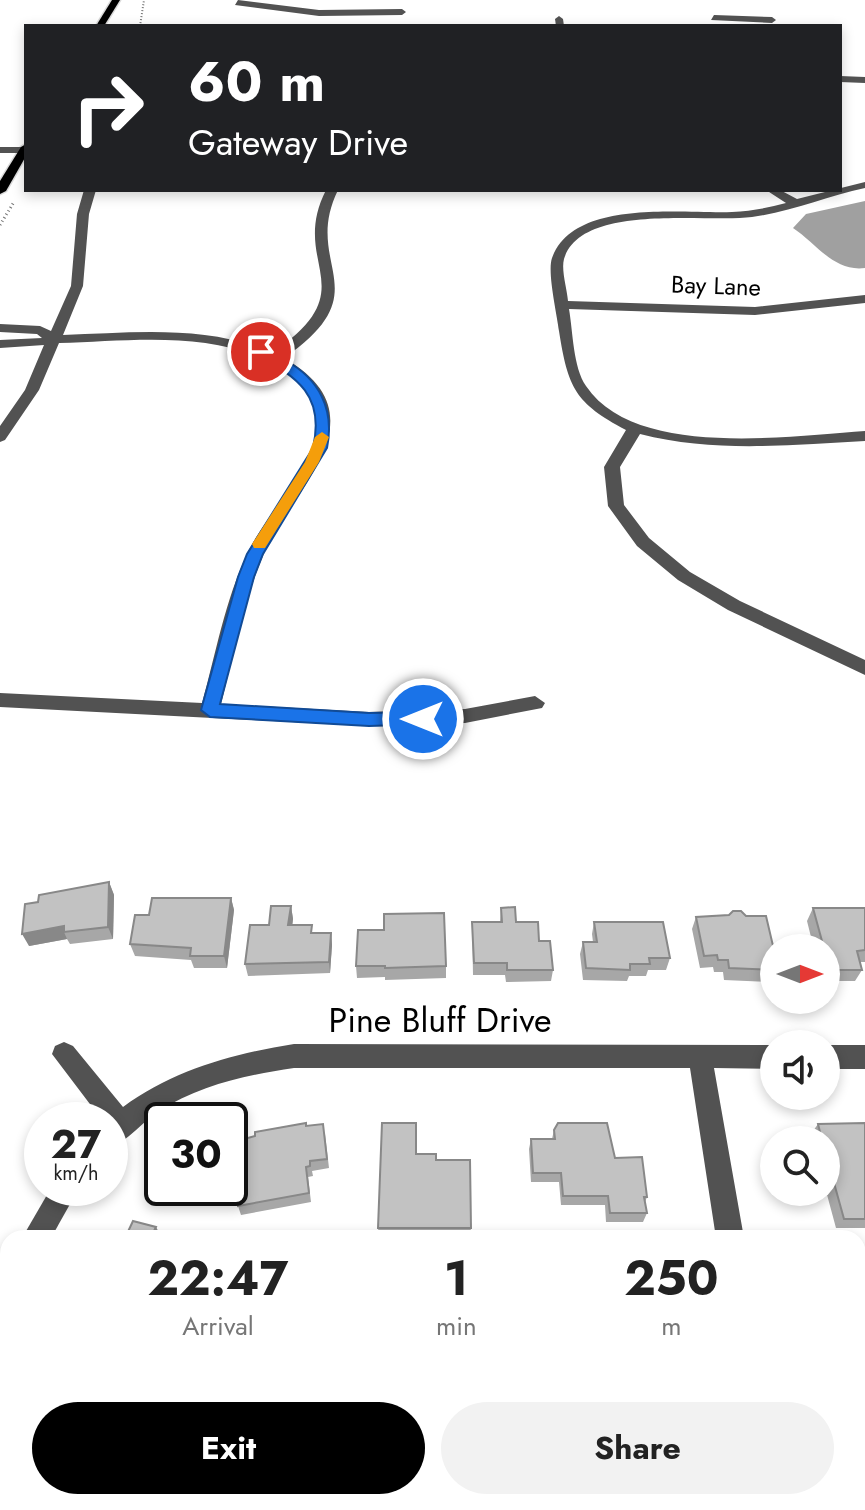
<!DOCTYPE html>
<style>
:root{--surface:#fff;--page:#f2f2f2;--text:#222;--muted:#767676;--accent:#000}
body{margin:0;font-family:Jost,sans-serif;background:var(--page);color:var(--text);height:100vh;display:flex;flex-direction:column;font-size:30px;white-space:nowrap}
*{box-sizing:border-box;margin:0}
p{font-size:26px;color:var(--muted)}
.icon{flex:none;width:44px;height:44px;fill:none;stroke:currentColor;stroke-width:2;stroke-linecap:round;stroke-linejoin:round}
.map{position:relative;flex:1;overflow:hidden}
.details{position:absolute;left:0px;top:1230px;width:866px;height:280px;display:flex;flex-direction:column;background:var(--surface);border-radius:24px 24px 0 0;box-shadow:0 4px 12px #0003}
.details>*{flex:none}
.banner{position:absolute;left:24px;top:24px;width:818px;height:168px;border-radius:0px;box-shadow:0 4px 12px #0003;background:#202124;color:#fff;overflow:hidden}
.needle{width:52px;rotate:90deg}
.controls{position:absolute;left:760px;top:934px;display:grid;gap:16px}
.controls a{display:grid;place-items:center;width:80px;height:80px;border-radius:50%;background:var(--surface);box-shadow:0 4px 12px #0003;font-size:40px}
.speed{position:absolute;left:24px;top:1102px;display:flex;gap:16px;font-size:40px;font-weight:700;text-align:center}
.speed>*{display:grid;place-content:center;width:104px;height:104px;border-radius:50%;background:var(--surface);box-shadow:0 4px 12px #0003;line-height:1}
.speed small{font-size:20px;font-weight:400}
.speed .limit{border:4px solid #111;border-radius:12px;background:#fff;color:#111}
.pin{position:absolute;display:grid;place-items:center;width:68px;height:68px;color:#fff;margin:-34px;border:4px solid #fff;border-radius:50%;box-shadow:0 2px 8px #0007}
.me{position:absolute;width:88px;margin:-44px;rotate:270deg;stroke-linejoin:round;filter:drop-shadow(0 0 6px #0008)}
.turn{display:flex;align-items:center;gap:28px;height:168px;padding:0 32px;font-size:36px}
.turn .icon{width:104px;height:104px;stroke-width:2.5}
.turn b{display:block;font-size:56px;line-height:68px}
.eta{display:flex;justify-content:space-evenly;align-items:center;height:136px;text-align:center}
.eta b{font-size:48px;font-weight:700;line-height:56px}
.button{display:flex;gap:16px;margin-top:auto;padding:16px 32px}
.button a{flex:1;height:92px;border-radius:48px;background:var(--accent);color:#fff;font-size:32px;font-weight:700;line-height:92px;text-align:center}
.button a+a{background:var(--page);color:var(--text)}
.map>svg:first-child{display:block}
.water{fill:#a0a0a0}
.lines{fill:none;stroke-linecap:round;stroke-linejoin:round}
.major-casing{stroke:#dbdbdb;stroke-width:3}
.path-far1{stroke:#747474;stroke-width:2;stroke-dasharray:1 2;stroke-linecap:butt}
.path{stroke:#747474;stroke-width:3;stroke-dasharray:1 3;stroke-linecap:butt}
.minor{fill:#525252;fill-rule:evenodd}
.major{fill:#000;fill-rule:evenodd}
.wall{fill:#a7a7a7}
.shaded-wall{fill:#888}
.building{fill:#c2c2c2;stroke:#888;stroke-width:2}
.route{fill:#1a73e8;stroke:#114b97;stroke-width:2}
.slow{fill:#f59e0b}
.labels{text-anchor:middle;stroke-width:8;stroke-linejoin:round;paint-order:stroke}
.far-street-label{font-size:24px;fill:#000;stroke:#fff}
.near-street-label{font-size:34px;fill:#000;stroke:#fff}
</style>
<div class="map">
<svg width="865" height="1510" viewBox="0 0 865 1510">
<rect width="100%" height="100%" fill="#fff"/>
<!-- water -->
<path class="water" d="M865,201V268C834,272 817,244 793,228L806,214Z"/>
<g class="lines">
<defs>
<g id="major">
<path d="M112,0H120L104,26H96Z"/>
<path d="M26,144V156L6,191L0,194V181L21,147Z"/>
</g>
</defs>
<!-- major casing -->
<use href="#major" class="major-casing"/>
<!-- path-far1 -->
<path class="path-far1" d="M140,26L144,0"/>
<!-- path -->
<path class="path" d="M0,225L14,202"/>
<!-- minor -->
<g class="minor">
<path d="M238,0L319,10L402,9L406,12L402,15L319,16L235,5Z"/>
<path d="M714,15L772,17L776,20L772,23L711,20Z"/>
<path d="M559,16L563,19L564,26H556L555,19Z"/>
<path d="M840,76L865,77V83L840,82Z"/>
<path d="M0,147H25L26,153H0Z"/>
<path d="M865,182V188C827,196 791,212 752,217C707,223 581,202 564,259C561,270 567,289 568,301L755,307L865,295V303L755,315L569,309C573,332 573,367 586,386C635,459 789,436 865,431V441C789,445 714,453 640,434L620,467L624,505L649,538L690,572L740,601L865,660V675L728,610L678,580L637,546L608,506L604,467L626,430C575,403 568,388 559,331C557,314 547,272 552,258C574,198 682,214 732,212C751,211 768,208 786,203L766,190H780L797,199Z"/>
<path d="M84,190H96L89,214L83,286L63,335C132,333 207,324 272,353C368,288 288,265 326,190H338C301,266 382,290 284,358C386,417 292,488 263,556C243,603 234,654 221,704L369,712L465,709L535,696L545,703L542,708L465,723L369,726L0,707V693L202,703C216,653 225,600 248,552C266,515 301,484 313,444C320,419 313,394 294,378C229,327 137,341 59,343L39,390L5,440L0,442V426L25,390L44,345L0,348V340L42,338L37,334L0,332V324L40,326L51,331L71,286L77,214Z"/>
<path d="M64,1042L73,1046L123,1107C174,1070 232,1054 294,1044L774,1045V1069L714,1068L744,1238H716L690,1068H294C247,1075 200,1085 159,1111C142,1122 129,1140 110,1148V1120H102L52,1054L55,1046Z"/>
<rect x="826" y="1045" width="39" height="24"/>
<path d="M51,1188H79L51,1238H22Z"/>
<path d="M8,1302V1362L0,1366V1305Z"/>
<path d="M758,1502H790L791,1510H759Z"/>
</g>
<!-- major -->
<use href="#major" class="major"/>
</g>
<!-- wall -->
<g class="wall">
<path d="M109,882L114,895L113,939L70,944L67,939L29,946L38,902Z"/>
<path d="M231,898L234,910L227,968H194L191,960L135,956L130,944L149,915Z"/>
<path d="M291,906L293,919L292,925L313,933H331L332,945L330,973L248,976L245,964L269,925Z"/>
<path d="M501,908L516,922L539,941L553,970L551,981L506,982L505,975H473L472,922H500Z"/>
<path d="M813,908H865V962H860L862,970L855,981H826V948H804L808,941H812L807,921Z"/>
<path d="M696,917L774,950L773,982L724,980L723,972H714L713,967L700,968L692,929Z"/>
<path d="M594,922L670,958L666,970H648L646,976H629L627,981L583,980L580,954L583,942H593L592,934Z"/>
<path d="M358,930L446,966V978L385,980V977L357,978L356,966Z"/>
<path d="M865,1123V1228H836L826,1191V1140H812L811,1134L818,1124Z"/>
<path d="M306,1126L325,1134L329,1168L312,1171L313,1176L308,1177L311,1202L241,1215L238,1206L236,1176H230V1143Z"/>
<path d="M554,1130L615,1158L647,1197L645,1202L647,1213L643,1222H606L605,1205H561L559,1182H531L529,1149L531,1139H552Z"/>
<path d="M436,1160L471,1228L470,1237H379L378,1228Z"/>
<rect x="858" y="1253" width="7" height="114"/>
<path d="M601,1502H680L673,1506V1510H598L601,1506Z"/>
</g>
<!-- shaded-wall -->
<g class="shaded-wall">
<path d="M109,882L114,895L113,939L108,927Z"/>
<path d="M231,898L234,910L227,968L224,956Z"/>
<path d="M291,906L293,919L291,937L288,925Z"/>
<path d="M64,926V932L67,939L29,946L22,934Z"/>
<path d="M331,933L332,945L330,973L329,962Z"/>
<path d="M156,1227L161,1236L160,1238L152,1235Z"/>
<path d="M168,1502H175L174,1510H167Z"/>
</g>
<!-- building -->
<g class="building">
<path d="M109,882L108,927L64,932V926L22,934L25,904L38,902L39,895Z"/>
<path d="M152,898H231L224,956H190L191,948L130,944L135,915H149Z"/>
<path d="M271,906H291L288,925H312L311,933H331L329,962L245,964L250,925H269Z"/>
<path d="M515,907L516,922H538L539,941H550L553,970H507V963H474L472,922H502L501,908Z"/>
<path d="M813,908H865V950L857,951L862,970H826V948H810L808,941H822Z"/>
<path d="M733,911H741L746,916H766L774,950V970L729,968L728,960H718L717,955L704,956L696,917L729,915Z"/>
<path d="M444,913L446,966L385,968V966H356L358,930H384V914Z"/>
<path d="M594,922H663L670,958H649L650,964H630V970L586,968L583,942H597Z"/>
<path d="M306,1123V1126L323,1124L327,1159L310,1161V1166L306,1167L309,1193L238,1206L235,1165L230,1166V1143L255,1136V1132Z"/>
<path d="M382,1123H416V1154H436V1160H470L471,1228H378Z"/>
<path d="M558,1123H607L615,1158L642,1157L647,1197H644L647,1213H610L608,1196H563L561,1173H533L531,1139H555L554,1130Z"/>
<path d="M865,1123V1219H844L826,1154V1140H822L818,1124Z"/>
<path d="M133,1221L156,1227L152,1235L161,1238H125Z"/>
<path d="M858,1253H865V1358L858,1331V1299H863L858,1266Z"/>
<path d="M68,1502H168L167,1510H67Z"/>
<path d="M241,1502H336L335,1510H240Z"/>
<rect x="403" y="1502" width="97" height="8"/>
<path d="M605,1502H672L673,1510H603L602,1506Z"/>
</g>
<!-- route -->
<path class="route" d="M256,349C267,348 276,355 285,360C319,379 335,409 327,448L263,554L254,577L220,704L369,713L423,712L429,714L431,719L429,724L369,726L210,717L201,710L238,577L247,554L313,448C325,395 298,378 256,354Z"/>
<!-- slow -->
<path class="slow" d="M322,432L329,437L319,462L265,548H254L252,544L305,462L315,437Z"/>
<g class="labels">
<!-- far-street labels -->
<g class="far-street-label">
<text transform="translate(716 286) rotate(2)" y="8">Bay Lane</text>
</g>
<!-- near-street labels -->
<g class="near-street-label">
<text x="440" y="1032">Pine Bluff Drive</text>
</g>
</g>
</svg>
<div class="controls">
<a><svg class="needle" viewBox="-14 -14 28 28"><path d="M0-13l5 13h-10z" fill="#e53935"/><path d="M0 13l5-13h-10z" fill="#767676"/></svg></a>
<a><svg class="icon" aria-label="sound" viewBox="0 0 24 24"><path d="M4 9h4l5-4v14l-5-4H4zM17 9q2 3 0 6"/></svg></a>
<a><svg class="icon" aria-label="search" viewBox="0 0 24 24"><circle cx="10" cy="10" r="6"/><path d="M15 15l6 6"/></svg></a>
</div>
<div class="speed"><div>27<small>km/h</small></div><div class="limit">30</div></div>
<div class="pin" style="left:261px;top:352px;background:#d93025"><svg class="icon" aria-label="arrive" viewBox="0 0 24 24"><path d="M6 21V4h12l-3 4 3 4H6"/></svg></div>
<svg class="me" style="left:423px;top:719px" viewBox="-20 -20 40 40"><circle r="17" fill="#1a73e8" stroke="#fff" stroke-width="3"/><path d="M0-11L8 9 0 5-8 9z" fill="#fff"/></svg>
<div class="banner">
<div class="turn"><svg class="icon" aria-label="right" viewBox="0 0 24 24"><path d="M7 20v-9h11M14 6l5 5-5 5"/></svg><div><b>60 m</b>Gateway Drive</div></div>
</div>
<section class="details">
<div class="eta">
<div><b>22:47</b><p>Arrival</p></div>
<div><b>1</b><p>min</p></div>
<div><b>250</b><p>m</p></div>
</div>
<div class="button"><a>Exit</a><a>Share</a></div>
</section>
</div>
